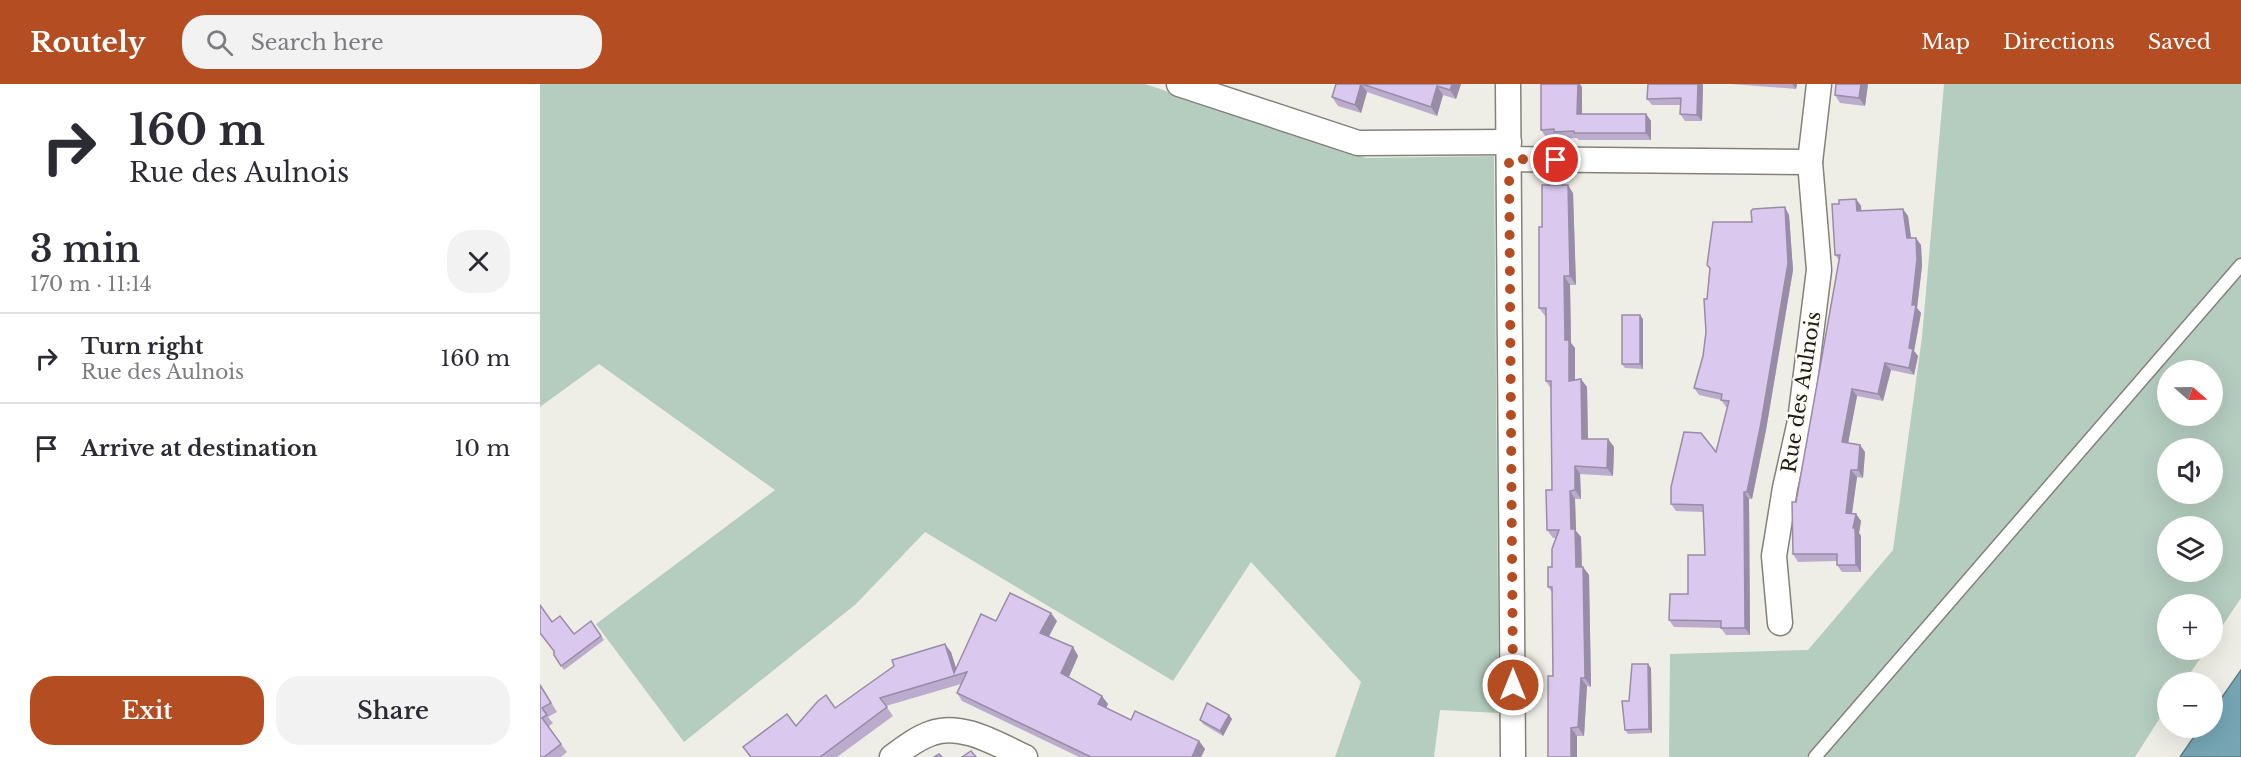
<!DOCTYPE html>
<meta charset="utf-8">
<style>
:root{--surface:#fff;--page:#f2f2f3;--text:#2b2b33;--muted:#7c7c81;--line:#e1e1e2;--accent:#b44e22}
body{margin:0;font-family:"Libre Baskerville",serif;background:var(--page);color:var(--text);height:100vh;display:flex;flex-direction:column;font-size:22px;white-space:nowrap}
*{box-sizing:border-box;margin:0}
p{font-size:20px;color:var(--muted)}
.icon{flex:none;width:33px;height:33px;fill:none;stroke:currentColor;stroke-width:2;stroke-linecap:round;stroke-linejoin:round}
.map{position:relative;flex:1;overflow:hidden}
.sheet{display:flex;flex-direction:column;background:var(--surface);width:540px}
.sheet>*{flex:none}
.guide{background:#fff;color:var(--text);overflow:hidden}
.needle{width:39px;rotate:110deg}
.buttons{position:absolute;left:1617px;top:276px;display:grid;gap:12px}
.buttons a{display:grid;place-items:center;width:66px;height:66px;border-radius:50%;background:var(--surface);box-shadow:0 6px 24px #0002;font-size:30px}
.pin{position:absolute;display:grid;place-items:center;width:51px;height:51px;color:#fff;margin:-26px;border:3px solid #fff;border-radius:50%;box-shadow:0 2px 6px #0007}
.me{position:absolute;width:66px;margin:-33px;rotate:0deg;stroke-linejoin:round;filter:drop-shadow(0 0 4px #0008)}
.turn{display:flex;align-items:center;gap:21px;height:126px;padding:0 30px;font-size:27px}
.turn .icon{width:78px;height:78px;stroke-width:2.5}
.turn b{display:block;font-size:42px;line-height:51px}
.round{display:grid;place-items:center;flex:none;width:63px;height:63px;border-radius:24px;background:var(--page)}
.head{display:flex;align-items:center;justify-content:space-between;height:102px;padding:0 30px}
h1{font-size:36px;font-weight:600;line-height:45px}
.cta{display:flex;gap:12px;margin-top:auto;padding:12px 30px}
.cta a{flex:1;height:69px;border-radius:24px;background:var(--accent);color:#fff;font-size:24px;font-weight:600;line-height:69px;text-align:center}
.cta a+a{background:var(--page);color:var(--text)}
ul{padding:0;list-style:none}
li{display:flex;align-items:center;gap:18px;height:90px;padding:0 30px;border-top:2px solid var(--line)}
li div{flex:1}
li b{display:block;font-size:22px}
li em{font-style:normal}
header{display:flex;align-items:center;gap:36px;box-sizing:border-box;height:84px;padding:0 30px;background:var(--accent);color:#fff}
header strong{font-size:28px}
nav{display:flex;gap:33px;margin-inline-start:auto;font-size:21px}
.search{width:420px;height:54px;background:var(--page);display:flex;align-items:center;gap:15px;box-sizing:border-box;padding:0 21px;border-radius:24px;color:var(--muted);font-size:22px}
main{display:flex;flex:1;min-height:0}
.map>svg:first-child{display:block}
.green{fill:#b4cdbf;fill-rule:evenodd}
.water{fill:#76a6b4;stroke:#5b7d86;stroke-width:1.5}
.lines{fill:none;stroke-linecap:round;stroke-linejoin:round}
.service-casing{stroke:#83817a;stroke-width:15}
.minor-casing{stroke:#83817a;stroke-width:27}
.service{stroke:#fff;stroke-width:12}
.minor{stroke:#fff;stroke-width:24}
.wall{fill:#bbaccd}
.shaded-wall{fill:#998ca7}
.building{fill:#dac8ee;stroke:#998ca7;stroke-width:1.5}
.route{stroke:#b44e22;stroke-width:10;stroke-dasharray:0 18}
.labels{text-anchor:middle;stroke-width:4.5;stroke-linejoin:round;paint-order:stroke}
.street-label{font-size:20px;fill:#1d1c19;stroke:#fdfbf3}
</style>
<header>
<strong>Routely</strong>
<div class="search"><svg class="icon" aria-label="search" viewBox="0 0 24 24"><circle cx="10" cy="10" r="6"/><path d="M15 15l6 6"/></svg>Search here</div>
<nav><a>Map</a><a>Directions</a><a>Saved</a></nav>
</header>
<main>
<section class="sheet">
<div class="guide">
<div class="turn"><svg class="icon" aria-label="right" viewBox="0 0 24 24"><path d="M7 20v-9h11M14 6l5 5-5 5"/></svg><div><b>160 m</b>Rue des Aulnois</div></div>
</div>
<div class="head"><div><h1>3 min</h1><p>170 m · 11:14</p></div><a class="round"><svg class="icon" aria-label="close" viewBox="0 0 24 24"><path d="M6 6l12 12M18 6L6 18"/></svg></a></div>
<ul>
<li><svg class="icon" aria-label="right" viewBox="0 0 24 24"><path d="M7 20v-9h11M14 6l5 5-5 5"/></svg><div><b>Turn right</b><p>Rue des Aulnois</p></div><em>160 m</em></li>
<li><svg class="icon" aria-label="arrive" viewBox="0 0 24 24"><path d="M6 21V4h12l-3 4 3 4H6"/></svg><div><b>Arrive at destination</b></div><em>10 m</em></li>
</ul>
<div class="cta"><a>Exit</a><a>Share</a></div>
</section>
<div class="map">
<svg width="1701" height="673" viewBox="0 0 1701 673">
<rect width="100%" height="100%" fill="#efeee6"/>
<!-- green -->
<g class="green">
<path d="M0,0H605L826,74L954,72L959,629L900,626L894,673H795L821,598L711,478L633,597L385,448L316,520L144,658L56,540L235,406L59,280L0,323Z"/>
<path d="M1404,0H1701V514L1673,556L1672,520H1628V566H1666L1644,598H1628L1627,623L1595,673H1282L1571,322L1269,673H1129L1130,570L1268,566L1353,466L1382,253ZM1628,286H1672V332H1628ZM1628,364H1672V410H1628ZM1628,442H1672V488H1628Z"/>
</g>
<!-- water -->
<path class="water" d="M1701,586V673H1640L1660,644H1672L1673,626Z"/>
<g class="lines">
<defs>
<path id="service" d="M1275,673L1701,181"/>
<g id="minor">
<path d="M639,0L818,59L969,58"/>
<path d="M968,0L973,673"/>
<path d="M969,75L1270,78L1279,0"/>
<path d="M1240,539L1234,472L1245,404L1260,337L1279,186L1270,78"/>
<path d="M352,673C364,664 377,654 392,649C422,638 458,661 485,673"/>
</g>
</defs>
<!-- service casing -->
<use href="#service" class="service-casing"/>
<!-- minor casing -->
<use href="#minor" class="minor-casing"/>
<!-- service -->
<use href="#service" class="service"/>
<!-- minor -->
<use href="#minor" class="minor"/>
</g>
<!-- wall -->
<g class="wall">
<path d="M796,0H921L916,15L903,11L897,32L827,8L821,29L798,22L792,13Z"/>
<path d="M1163,0L1162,37H1145L1140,30L1141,21H1112L1107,15Z"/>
<path d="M1191,0H1257L1256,5Z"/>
<path d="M1296,0H1328L1325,22L1300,19L1295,11Z"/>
<path d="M1042,3V30H1106L1111,37V56H1039L1037,54L1019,55L1017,52L1006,53L1001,46Z"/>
<path d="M1033,109L1036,201H1030L1031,259L1035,264V296L1047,303L1048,355H1068L1074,363L1073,392L1040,390L1041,415H1035L1036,447L1041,453L1042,483H1043L1049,491L1051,603L1047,602L1044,652H1037V673L1013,592L1012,508L1008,503L1016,454H1013L1007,446L1012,406L1011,305L1006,297V233L999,224L1002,143Z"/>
<path d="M1316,115L1321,122V127L1368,132L1371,154L1381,161L1382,182L1377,224L1381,229L1374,267L1378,272L1374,291L1351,286L1343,317L1317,312L1308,359L1320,361L1325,368L1323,394L1317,393L1312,429L1316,430L1321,437L1319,449L1321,452V488H1302L1297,481V477L1258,478L1253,470L1256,418L1299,176L1295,171L1299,120Z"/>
<path d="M1249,131L1253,186L1226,346L1212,415H1209L1210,551H1186L1181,544L1134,543L1129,536L1148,510L1165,471L1163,428L1136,427L1131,420L1176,368L1188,323H1186L1181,316L1159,311L1154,304L1163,272L1166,248L1167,215L1170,186L1167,181L1212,138Z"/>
<path d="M1103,235V285L1085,284L1082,280Z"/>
<path d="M51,537L64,556L24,586L14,571L12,538L34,550Z"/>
<path d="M456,537H517L509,553L533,563L538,572L529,593L568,620L566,624L591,636L659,657L665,665L661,673H539L422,617L417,609L421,600L346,622L353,632L297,673H210L203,663L256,642L411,568L416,585Z"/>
<path d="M1111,584L1112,649L1088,650L1085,646L1089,617Z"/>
<path d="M0,600L17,628L8,633L13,639L8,643L27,668L21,673H0Z"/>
<path d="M689,631L692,635L683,652L663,640L660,636Z"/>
</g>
<!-- shaded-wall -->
<g class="shaded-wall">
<path d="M821,0L827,8L821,29L815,21Z"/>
<path d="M912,0H921L916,15L910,6Z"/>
<path d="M1038,0H1040L1042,3V37L1037,30Z"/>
<path d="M1158,0H1163L1162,37L1157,31Z"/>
<path d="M1252,0H1257L1256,5Z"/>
<path d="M1321,0H1328L1325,22L1319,14Z"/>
<path d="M897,2L903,11L897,32L891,23Z"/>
<path d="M1106,30L1111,37V56L1106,49Z"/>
<path d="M1028,101L1033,109L1036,201L1030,192Z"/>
<path d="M1316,115L1321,122L1322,135L1317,127Z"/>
<path d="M1245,123L1249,131L1253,186L1226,346L1212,415L1207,408Z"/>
<path d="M1363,125L1368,132L1372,161L1367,154Z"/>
<path d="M1376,154L1381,161L1382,182L1377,224L1381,229L1374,267L1378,272L1374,291L1369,284V264Z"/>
<path d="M1024,192L1030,201L1031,259L1035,264V305L1029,297L1025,256Z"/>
<path d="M1100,231L1103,235V285L1100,280Z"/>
<path d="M1345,279L1351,286L1343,317L1338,310Z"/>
<path d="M1041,295L1047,303L1048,364L1042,355Z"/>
<path d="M1312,305L1317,312L1307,365L1302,358Z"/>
<path d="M1068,355L1074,363L1073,392L1067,384Z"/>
<path d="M1320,361L1325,368L1323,394L1318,386Z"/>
<path d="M1035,382L1040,390L1041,415L1035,406Z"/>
<path d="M1311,386L1317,393L1311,436L1306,429Z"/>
<path d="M1030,407L1035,415L1036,447L1041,453L1042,491L1036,483L1031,445Z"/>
<path d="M1204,408L1209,415L1210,551L1205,544Z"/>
<path d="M1316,430L1321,437L1319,449L1321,452V488L1316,481L1313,444Z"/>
<path d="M1043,483L1049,491L1051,603L1045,594Z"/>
<path d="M511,529L517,537L506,557L500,549Z"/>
<path d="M405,560L411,568L418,590L414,589Z"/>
<path d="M533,563L538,572L527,597L521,589Z"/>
<path d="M1108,580L1111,584L1112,649L1109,645Z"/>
<path d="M1041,594L1047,602L1044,652L1038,643Z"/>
<path d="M562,612L568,620L564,629L558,620Z"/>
<path d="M689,631L692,635L683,652L680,647Z"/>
<path d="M1031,644L1037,652V673H1031Z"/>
<path d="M659,657L665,665L661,673H652Z"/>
</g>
<!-- building -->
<g class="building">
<path d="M796,0H821L815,21L792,13Z"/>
<path d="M822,0H912L910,6L897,2L891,23Z"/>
<path d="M1001,0H1038L1037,30H1106V49H1034V47L1014,48V45L1001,46Z"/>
<path d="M1108,0H1158L1157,31L1140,30L1141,14L1107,15Z"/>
<path d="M1296,0H1321L1319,14L1295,11Z"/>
<path d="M1002,101H1028L1030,192H1024L1025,256H1029V297L1041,295L1042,355H1068L1067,384L1035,382V406L1030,407L1031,445H1035L1036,483H1043L1045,594H1041L1038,643L1031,644V673H1008V592H1013L1012,503H1008V483H1012V465L1019,446H1007L1006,406H1012L1011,317V297H1006V224H999V143H1002Z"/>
<path d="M1316,115L1317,127L1363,125L1367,154H1376L1377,175L1372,221H1376L1369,264L1373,265L1369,284L1345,279L1338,310L1312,305L1302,358L1320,361L1318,386H1311L1306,429L1316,430L1313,444H1315L1316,481H1297V470H1253L1252,418H1256L1300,171H1295L1292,120H1299V116Z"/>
<path d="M1245,123L1248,179L1221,339L1207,408H1204L1205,544H1181V537L1129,536L1130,510H1148V471H1165L1163,421L1131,420V403L1144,348L1161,349L1176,368L1189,317L1181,316L1182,310L1154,304L1163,272L1166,248L1164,215H1167L1170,184L1167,181L1173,138H1212L1211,127L1213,125Z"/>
<rect x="1082" y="231" width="18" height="49"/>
<path d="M470,509L511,529L500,549L533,563L521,589L562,612L558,620L591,636L595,627L659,657L652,673H551L417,609L427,588L340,614L347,623L280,673H211L203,663L247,630L256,642L278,617L286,611L295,624L354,582L352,576L405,560L414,589L441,530L456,537Z"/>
<path d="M0,521L12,538L20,532L34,550L51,537L61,552L21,582L14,571V567L0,549Z"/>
<path d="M1092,580H1108L1109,645L1085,646L1082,617H1089Z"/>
<path d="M0,601L11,619L2,624L7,631L2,634L21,660L4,673H0Z"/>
<path d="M667,619L689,631L680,647L660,636Z"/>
<path d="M431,667L436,673H422Z"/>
<path d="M399,670L402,673H394Z"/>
</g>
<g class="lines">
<!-- route -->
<path class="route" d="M973,601L969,75L1016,76"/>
</g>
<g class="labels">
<!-- street labels -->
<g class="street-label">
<text transform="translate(1261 308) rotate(-81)" y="7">Rue des Aulnois</text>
</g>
</g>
</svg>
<div class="buttons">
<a><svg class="needle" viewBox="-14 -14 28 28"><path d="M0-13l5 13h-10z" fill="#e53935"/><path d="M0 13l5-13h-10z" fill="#7c7c81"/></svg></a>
<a><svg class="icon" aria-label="sound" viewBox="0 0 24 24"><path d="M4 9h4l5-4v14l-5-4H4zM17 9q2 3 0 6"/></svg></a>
<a><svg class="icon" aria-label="layers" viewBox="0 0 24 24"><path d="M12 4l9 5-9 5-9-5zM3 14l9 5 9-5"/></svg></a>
<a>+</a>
<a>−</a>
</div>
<div class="pin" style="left:1016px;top:76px;background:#d93025"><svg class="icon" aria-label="arrive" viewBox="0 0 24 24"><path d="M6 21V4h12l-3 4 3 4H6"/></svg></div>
<svg class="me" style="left:973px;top:601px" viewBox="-20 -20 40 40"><circle r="17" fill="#b44e22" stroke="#fff" stroke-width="3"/><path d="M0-11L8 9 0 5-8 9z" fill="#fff"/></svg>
</div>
</main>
